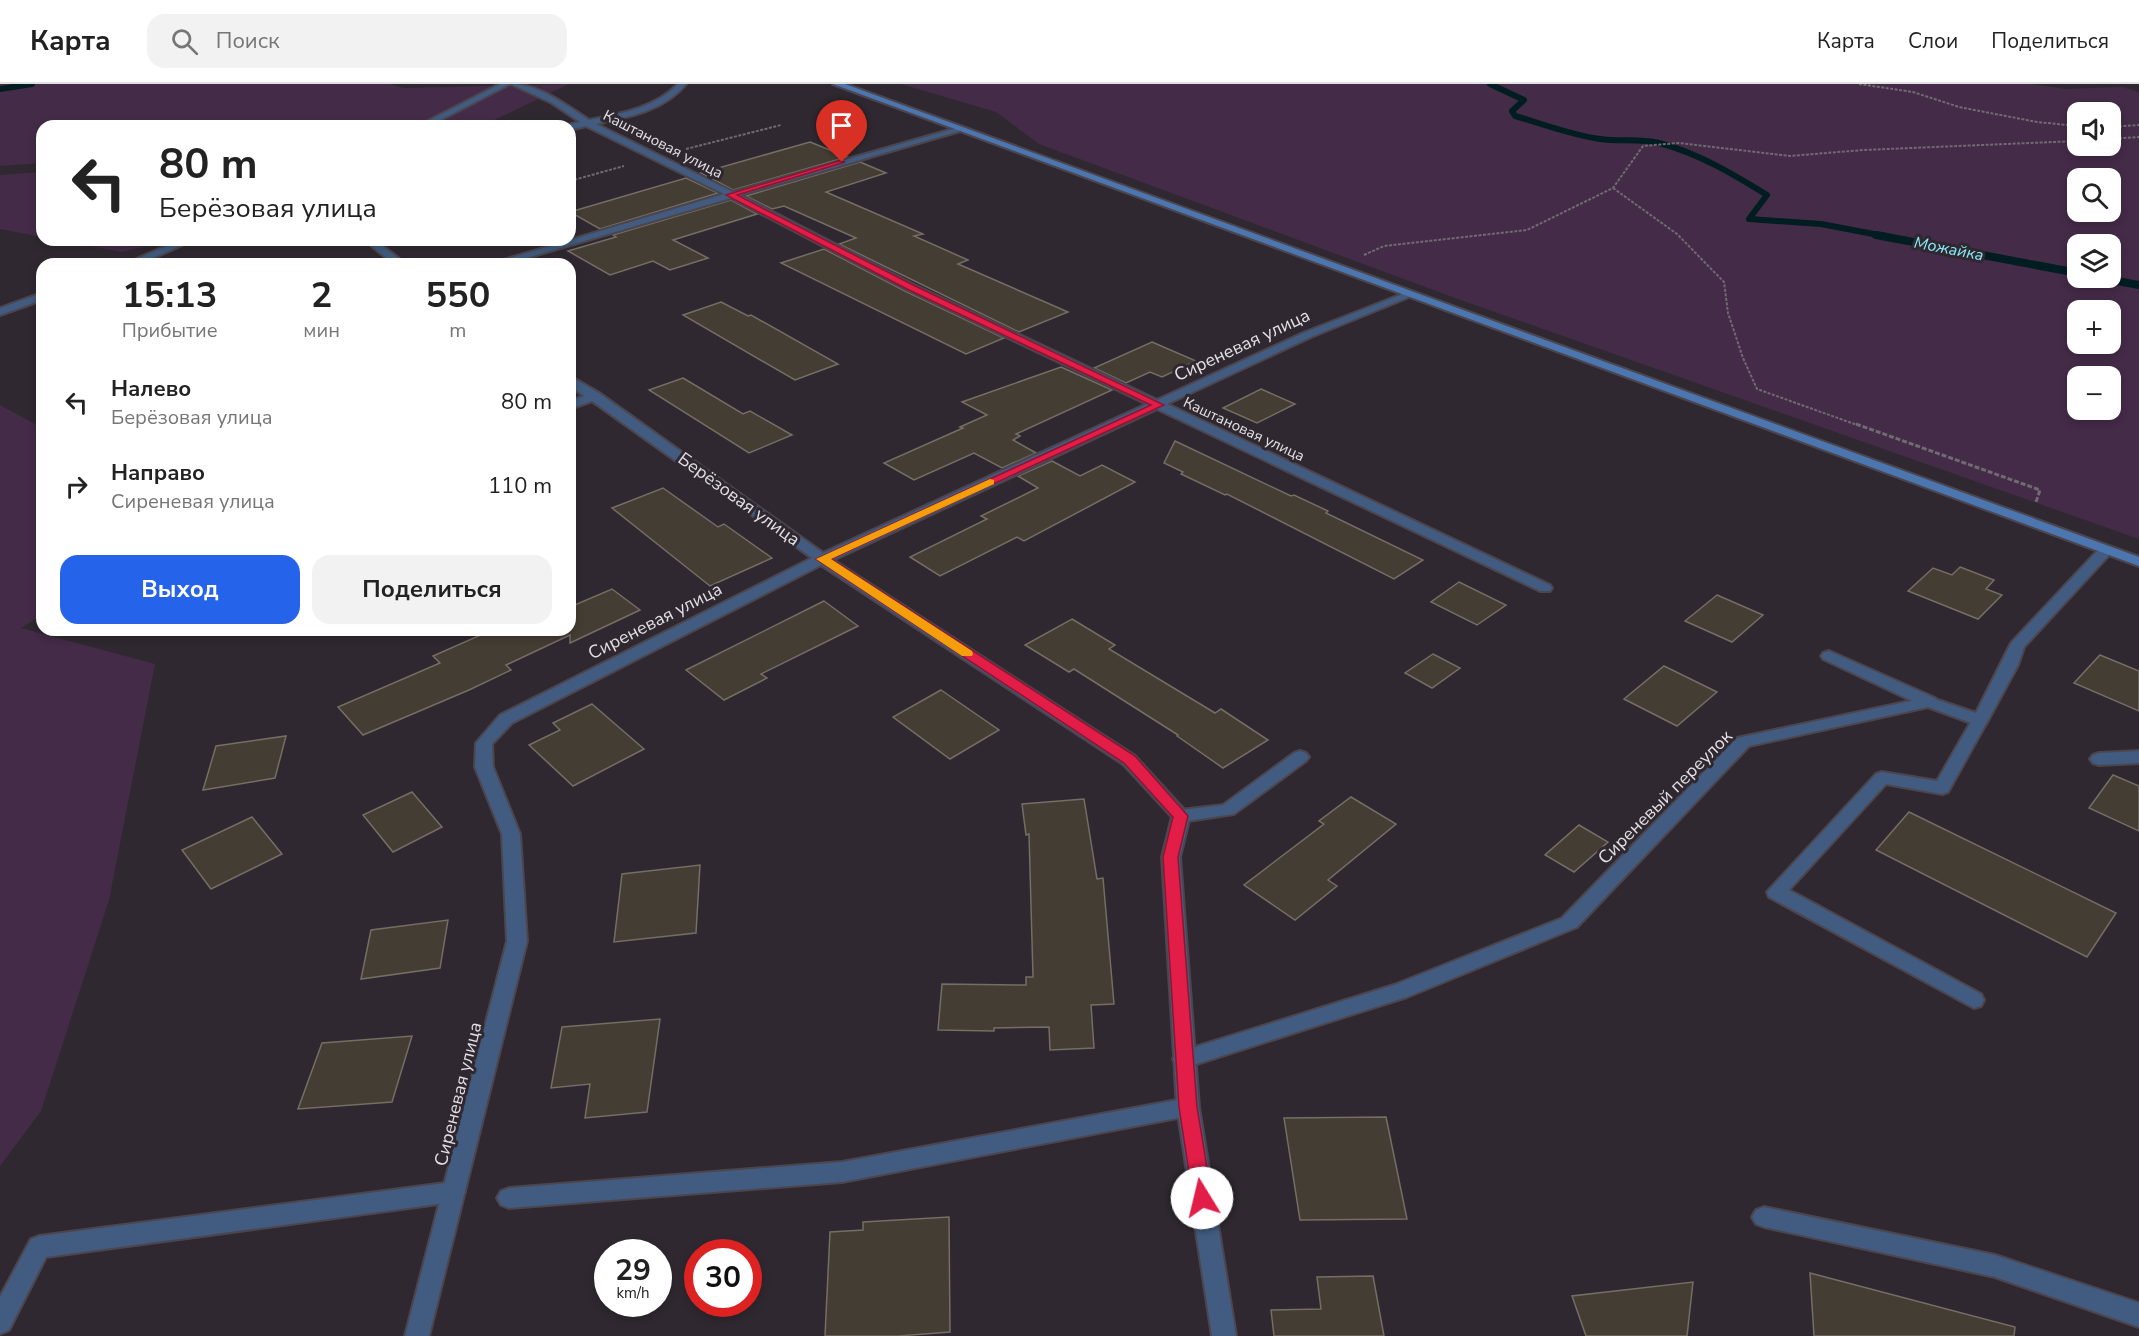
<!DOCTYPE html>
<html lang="ru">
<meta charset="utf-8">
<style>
:root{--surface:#fff;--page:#f2f2f2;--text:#222;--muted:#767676;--line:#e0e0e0;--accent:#2563eb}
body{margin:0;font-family:"Nunito Sans",sans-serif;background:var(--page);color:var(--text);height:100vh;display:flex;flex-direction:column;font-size:22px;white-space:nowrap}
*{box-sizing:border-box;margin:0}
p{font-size:20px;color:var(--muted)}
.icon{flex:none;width:33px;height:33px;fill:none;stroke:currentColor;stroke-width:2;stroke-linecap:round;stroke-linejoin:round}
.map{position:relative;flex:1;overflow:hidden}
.side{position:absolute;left:36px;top:174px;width:540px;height:378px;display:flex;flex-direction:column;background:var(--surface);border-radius:18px;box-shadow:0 3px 9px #0003}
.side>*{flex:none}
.guide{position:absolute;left:36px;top:36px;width:540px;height:126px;border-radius:18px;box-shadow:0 3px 9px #0003;background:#fff;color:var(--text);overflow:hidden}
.buttons{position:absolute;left:2067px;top:18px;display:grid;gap:12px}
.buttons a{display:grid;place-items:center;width:54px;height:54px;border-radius:12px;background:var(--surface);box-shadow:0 3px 9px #0003;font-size:30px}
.speed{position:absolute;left:594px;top:1155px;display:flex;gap:12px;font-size:30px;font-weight:700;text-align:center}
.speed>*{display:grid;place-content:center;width:78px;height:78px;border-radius:50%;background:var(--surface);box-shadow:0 3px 9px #0003;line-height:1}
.speed small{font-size:15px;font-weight:400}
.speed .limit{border:9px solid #d22;background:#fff;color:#111}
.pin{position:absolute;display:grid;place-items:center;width:51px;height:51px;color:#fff;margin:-62px -26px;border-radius:50% 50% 50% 0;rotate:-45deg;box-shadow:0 0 6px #0007}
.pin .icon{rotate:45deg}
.me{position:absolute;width:66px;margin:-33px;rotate:351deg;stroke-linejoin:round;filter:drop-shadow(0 0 4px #0008)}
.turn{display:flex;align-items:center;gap:21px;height:126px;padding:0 24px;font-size:27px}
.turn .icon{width:78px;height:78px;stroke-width:2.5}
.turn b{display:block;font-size:42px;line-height:51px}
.eta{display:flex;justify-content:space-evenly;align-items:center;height:102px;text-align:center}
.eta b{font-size:36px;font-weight:700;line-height:42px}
.button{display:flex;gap:12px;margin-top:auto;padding:12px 24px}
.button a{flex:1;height:69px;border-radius:18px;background:var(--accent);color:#fff;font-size:24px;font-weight:700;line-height:69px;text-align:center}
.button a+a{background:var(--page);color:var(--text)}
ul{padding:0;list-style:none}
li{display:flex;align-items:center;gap:18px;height:84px;padding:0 24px}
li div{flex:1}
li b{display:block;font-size:22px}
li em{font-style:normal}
header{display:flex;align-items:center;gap:36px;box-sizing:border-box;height:84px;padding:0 30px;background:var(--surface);border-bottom:2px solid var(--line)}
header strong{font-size:28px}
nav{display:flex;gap:33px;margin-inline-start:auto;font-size:21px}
.search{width:420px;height:54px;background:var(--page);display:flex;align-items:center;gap:15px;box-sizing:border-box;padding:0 21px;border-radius:18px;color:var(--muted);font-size:22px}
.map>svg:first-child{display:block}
.green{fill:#442b48;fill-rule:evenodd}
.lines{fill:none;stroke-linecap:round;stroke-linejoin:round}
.stream-far1{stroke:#001d21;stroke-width:6}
.stream{stroke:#001d21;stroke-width:8}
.building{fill:#433d34;stroke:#746e64;stroke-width:1.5}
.service-casing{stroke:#4c454d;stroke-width:4}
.minor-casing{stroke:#4c454d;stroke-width:4}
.secondary-casing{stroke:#4c454d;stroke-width:4}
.path-far1{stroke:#706a71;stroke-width:2;stroke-dasharray:3 1.5;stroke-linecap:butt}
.path{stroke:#706a71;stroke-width:3;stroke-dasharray:5 2;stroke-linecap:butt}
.service{fill:#415c80;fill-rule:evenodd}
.minor{fill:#415c80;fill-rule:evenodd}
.secondary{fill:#4b76b0;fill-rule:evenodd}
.route{fill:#e11d48;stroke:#92132f;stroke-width:1.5}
.slow{fill:#f59e0b}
.labels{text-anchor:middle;stroke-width:6;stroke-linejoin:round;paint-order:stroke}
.far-street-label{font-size:15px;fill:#e3dfe4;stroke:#2f2830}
.far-water-label{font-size:16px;font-style:italic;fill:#89edfb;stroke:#2f2830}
.street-label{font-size:18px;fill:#e3dfe4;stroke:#2f2830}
</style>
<header>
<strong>Карта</strong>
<div class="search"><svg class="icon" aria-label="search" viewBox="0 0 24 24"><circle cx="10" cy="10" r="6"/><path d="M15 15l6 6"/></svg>Поиск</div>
<nav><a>Карта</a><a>Слои</a><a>Поделиться</a></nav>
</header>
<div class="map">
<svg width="2139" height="1252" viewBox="0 0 2139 1252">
<rect width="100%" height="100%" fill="#2f2830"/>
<!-- green -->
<g class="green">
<path d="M0,0H390L404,4L569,0L482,42H42V79L0,82Z"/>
<path d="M901,0H2032L2065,5L2122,3L2139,8V455L1455,214L1039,60L996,28ZM2110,28V62H2078V28ZM2078,94H2110V128H2078ZM2078,160H2110V194H2078ZM2110,226V260H2078V226ZM2110,292V326H2078V292Z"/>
<path d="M42,88V153L0,145V91Z"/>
<path d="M58,156H171L122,168Z"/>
<path d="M0,321L42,344V531L21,544L155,580L109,816L41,1027L0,1082Z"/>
</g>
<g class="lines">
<!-- stream-far1 -->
<g class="stream-far1">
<path d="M1490,0L1524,16L1512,27L1515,32C1543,40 1571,51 1600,55C1620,58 1639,54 1659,59C1698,69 1733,90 1767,111L1749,135L1821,140L1884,152"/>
<path d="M0,5L32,0"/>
</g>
<!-- stream -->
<g class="stream">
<path d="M1876,151L2078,189"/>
<path d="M2101,194L2139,201"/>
</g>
</g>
<!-- building -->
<g class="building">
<path d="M810,58L847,73L733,106L701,89Z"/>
<path d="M860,78L886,89L826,108L923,150L914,152L968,176L958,180L1068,228L1019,248L839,160L856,154L784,122L772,125L746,112Z"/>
<path d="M686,94L718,109L600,145L570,128Z"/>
<path d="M731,116L757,130L673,156L708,174L670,186L653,177L610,191L568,167L616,153L613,151Z"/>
<path d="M824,165L905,207L1004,254L966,270L781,179Z"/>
<path d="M721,218L748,232L751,231L838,280L795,296L683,231Z"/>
<path d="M1152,258L1196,277L1162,293L1150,288L1126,299L1094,284Z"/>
<path d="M1061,283L1112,306L1016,350L1020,352L1013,356L1036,369L1002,384L974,369L914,396L884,379L963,344L960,343L987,331L962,318Z"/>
<path d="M683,294L743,330L750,327L792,351L749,369L649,306Z"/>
<path d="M1261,305L1295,320L1257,339L1223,324Z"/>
<path d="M1175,357L1291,412L1294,411L1328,427L1326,429L1423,476L1394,495L1227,410L1225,411L1181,390L1183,388L1164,379Z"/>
<path d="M1052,377L1080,392L1102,381L1135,398L1024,457L1017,453L940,492L910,473L987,435L981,432L1038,404L1018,392Z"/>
<path d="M663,404L718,443L724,440L772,474L710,502L612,424Z"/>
<path d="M1960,483L1994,496L1986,505L2002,511L1978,535L1908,507L1933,484L1952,491Z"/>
<path d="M1459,498L1506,521L1477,541L1431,518Z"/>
<path d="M612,505L640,526L570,559V551L506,581L511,586L469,606L363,651L338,623L440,579L433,572L492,546H570V523Z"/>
<path d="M1717,511L1763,531L1732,558L1685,537Z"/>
<path d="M824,517L858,542L761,590L767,594L724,616L686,586Z"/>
<path d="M1072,535L1115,561L1109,565L1215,629L1221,625L1268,656L1223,684L1177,652L1178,651L1074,585L1069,588L1025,561Z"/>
<path d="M1433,570L1460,584L1432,604L1405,589Z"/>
<path d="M2100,571L2139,587V627L2074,599Z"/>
<path d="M1664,582L1717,608L1677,642L1624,615Z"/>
<path d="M941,606L999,646L950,675L893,633Z"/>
<path d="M592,620L644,665L573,702L529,661L560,646L553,639Z"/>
<path d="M286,652L275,694L203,706L216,662Z"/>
<path d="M2113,691L2139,702V747L2089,724Z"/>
<path d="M412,708L442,743L393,768L363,731Z"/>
<path d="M1351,713L1396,740L1328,796L1337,802L1295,836L1244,801L1324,740L1319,737Z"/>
<path d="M1084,715L1097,795L1103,794L1114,920L1091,921L1094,964L1050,966L1049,943L994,944V947L938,946L942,900L1026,901V893H1033L1029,750L1026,751L1022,720Z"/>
<path d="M1909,728L2116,829L2087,873L1876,766Z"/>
<path d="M252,733L282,770L211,805L182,766Z"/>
<path d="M1579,741L1608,758L1574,788L1545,771Z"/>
<path d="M700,781L696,849L614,858L622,790Z"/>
<path d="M448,836L440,884L361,895L371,846Z"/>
<path d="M660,935L647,1028L585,1034L590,1000L551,1004L562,943Z"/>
<path d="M412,952L392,1018L298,1025L322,959Z"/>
<path d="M1386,1033L1407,1135L1300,1136L1284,1034Z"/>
<path d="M949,1133L950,1248L898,1252H825L830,1148L863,1146V1138Z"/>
<path d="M1810,1189L2015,1243L2014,1252H1814Z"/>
<path d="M1373,1192L1384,1252H1274L1271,1226L1321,1225L1317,1193Z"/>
<path d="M1693,1198L1687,1252H1586L1572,1212Z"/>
</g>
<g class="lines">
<defs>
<g id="service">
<path d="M1829,567L1935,614L1937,618L1929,623L1923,622L1823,575L1821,572L1823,569Z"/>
<path d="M1980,631L1986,632L1988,636L1948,708L1942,710L1886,700L1789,806L1981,910L1984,916L1981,922L1974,924L1769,813L1767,808L1876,690L1882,688L1937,697L1972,636L1974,632Z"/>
<path d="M1300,667L1306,669L1309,673L1306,677L1234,730L1181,738L1175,736L1172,732L1175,728L1181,726L1223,721L1294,669Z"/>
<path d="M2139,667V679L2099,681L2093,679L2090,675L2093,671L2099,669Z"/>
<path d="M1570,831L1577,833L1580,838L1577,843L1407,913L1184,984L1176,981L1173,975L1176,969L1394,901Z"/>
<path d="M1188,1014L1196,1017L1199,1023L1196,1029L1188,1032L842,1098L509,1124L501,1121L497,1114L501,1107L509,1104L842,1078Z"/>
<path d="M453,1098L461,1101L465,1108L461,1115L453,1118L46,1173L9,1246L0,1250V1213L31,1155L39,1152Z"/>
<path d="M1764,1123L1995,1171L2139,1219V1243L1995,1193L1764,1143L1756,1140L1752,1133L1756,1126Z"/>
</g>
<g id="minor">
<path d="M500,0H510L429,42H418Z"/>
<path d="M511,0C539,0 566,21 589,36C620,30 655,24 678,0H686C664,27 628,33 596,40L733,108L960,43V47L740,111L914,201L1157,316L1303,249L1405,209H1413L1414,211L1311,253L1167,320L1550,501L1552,504L1550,507H1540L1157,325L833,476L1135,672L1190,732L1180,773L1199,1023L1236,1252H1212L1177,1023L1162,773L1172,733L1123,680L821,481L512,639L492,660L493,683L520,750L527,857L429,1252H405L507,857L502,750L475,683L476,659L500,631L812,474L592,317L570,325V317L584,312L570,302V292L599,309L823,469L1147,320L906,205L731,114L506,180H490L724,110L586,42L570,46V42L567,41L580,38L552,19Z"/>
<path d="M180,156H194L139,180H125Z"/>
<path d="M364,156H375L406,180H394Z"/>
<path d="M42,209V216L0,231V224Z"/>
<path d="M2106,462L2111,463L2113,466L2111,469L2024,563L2018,581L1986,640H1974L1928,623L1749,662L1577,843L1570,845L1563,843L1560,838L1563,833L1737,654L1929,613L1976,629L2011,559L2101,463Z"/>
</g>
<path id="secondary" d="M833,0H845L2139,473V482Z"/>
</defs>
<!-- service casing -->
<use href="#service" class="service-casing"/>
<!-- minor casing -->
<use href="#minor" class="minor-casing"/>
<!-- secondary casing -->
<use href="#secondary" class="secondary-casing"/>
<!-- path-far1 -->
<g class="path-far1">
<path d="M1859,0L1913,8L1959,23L2037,38L2078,42"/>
<path d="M2110,43L2139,41"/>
<path d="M2110,55L2139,53"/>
<path d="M686,65L781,41"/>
<path d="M570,97L624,82"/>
<path d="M1613,104L1677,150L1724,198L1728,229L1743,274L1757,305L1860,342"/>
<path d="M1364,171L1384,162L1527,146L1613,104L1643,62L1679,59L1790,72L1863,66L2078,57"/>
</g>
<!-- path -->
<path class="path" d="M1856,340L2040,406L2036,418"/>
<!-- service -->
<use href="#service" class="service"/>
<!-- minor -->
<use href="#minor" class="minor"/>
<!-- secondary -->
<use href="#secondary" class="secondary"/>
</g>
<!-- route -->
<path class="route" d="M839,77L845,78L737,111L913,201L1164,321L831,475L1135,672L1188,732L1178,773L1197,1023L1212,1114L1209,1120L1202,1123L1195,1120L1193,1114L1179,1023L1163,773L1173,733L1124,679L816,475L1151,321L907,205L726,111Z"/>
<!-- slow -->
<path class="slow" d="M990,395L994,396V400L831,475L972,567L973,570L972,572H962L816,475Z"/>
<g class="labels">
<!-- far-street labels -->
<g class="far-street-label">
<text transform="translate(663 60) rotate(27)" y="5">Каштановая улица</text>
<text transform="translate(1244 345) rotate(25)" y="5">Каштановая улица</text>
</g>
<!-- far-water labels -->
<g class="far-water-label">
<text transform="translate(1949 164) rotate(11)" y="6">Можайка</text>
</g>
<!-- street labels -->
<g class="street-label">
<text transform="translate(1242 261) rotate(-25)" y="6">Сиреневая улица</text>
<text transform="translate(739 415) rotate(36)" y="6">Берёзовая улица</text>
<text transform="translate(655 537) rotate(-27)" y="6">Сиреневая улица</text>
<text transform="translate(1665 713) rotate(-45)" y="6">Сиреневый переулок</text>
<text transform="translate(458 1010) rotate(-76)" y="6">Сиреневая улица</text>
</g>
</g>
</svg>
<div class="buttons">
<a><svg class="icon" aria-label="sound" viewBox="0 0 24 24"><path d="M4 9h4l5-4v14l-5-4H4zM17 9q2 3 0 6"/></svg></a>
<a><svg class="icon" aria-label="search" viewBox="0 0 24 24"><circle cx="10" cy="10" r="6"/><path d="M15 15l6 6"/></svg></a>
<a><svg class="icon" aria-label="layers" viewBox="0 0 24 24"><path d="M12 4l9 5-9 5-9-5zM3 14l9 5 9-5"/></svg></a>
<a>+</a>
<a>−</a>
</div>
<div class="speed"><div>29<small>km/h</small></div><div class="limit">30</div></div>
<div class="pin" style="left:842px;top:78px;background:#d93025"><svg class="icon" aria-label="arrive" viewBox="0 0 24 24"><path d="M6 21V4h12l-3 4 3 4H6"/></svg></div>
<svg class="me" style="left:1202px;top:1114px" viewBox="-20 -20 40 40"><circle r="19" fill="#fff"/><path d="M0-13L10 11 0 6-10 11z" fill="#e11d48"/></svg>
<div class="guide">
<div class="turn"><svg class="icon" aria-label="left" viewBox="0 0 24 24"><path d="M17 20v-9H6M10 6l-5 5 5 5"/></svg><div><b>80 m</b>Берёзовая улица</div></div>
</div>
<section class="side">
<div class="eta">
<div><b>15:13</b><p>Прибытие</p></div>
<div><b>2</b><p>мин</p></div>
<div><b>550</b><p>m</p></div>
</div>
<ul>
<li><svg class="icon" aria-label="left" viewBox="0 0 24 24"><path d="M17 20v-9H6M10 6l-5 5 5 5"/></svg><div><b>Налево</b><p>Берёзовая улица</p></div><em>80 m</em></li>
<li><svg class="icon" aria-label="right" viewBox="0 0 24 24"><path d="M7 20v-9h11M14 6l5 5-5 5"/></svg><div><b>Направо</b><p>Сиреневая улица</p></div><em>110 m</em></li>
</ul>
<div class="button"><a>Выход</a><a>Поделиться</a></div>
</section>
</div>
